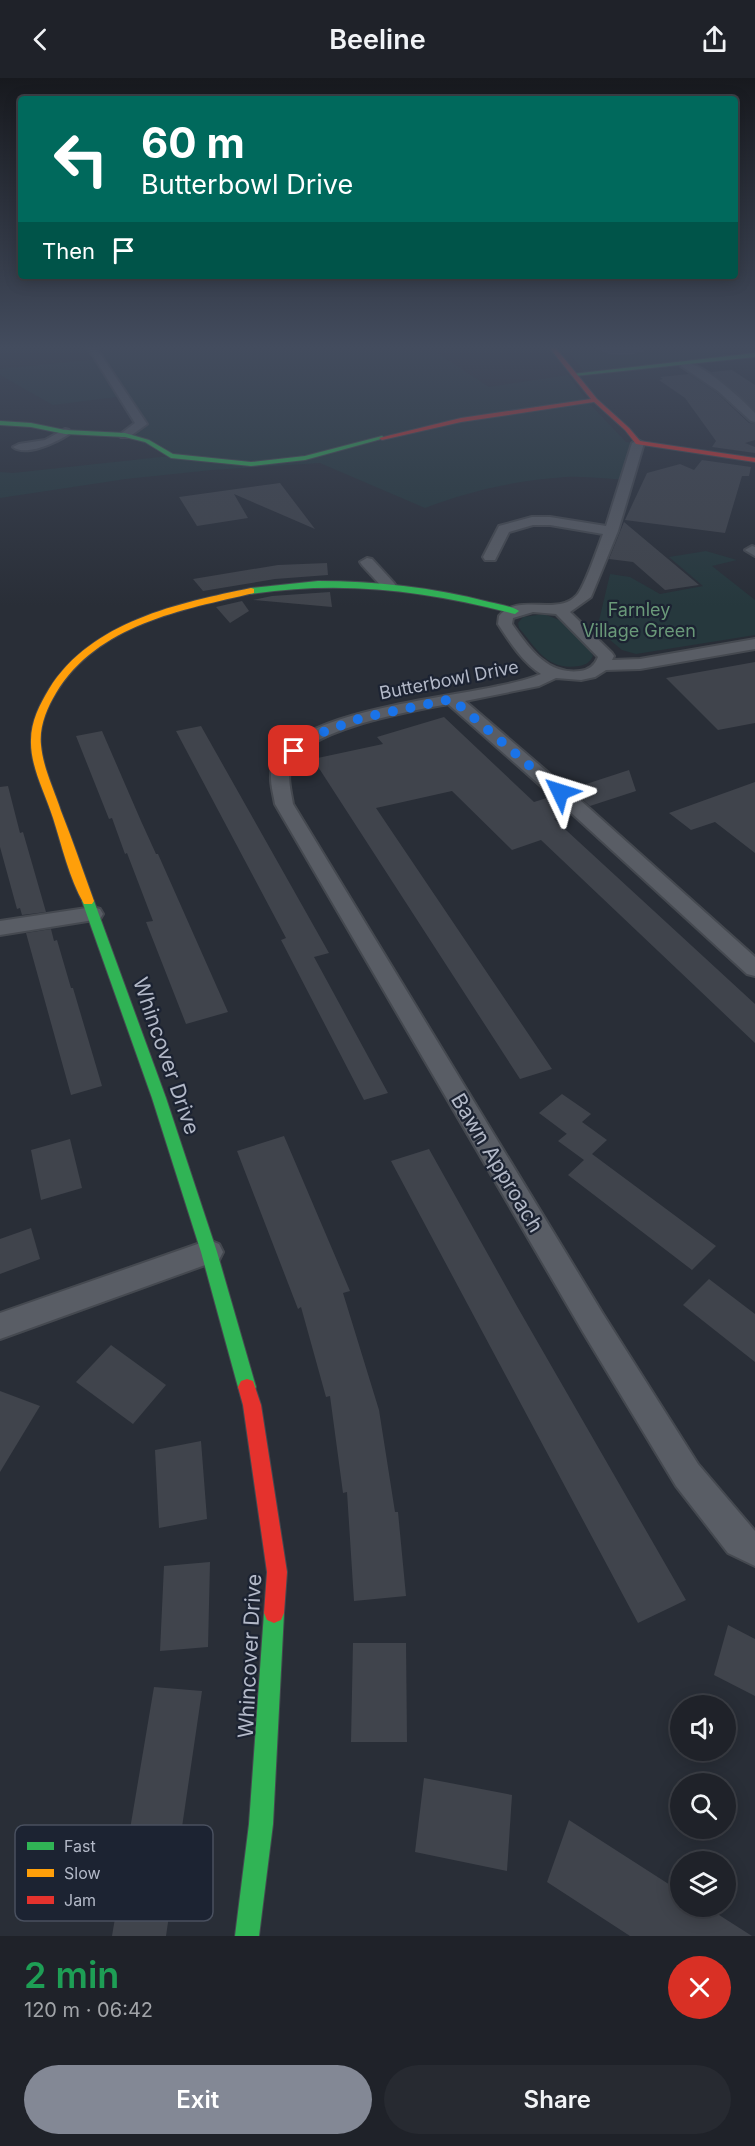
<!DOCTYPE html>
<meta charset="utf-8">
<style>
:root{--surface:#1f2229;--page:#272a31;--text:#f1f3f6;--muted:#a1a4a8;--line:#3c3f46;--accent:#838895}
body{margin:0;font-family:Inter,sans-serif;background:var(--page);color:var(--text);height:100vh;display:flex;flex-direction:column;font-size:22px;white-space:nowrap}
*{box-sizing:border-box;margin:0}
p{font-size:20px;color:var(--muted)}
.icon{flex:none;width:33px;height:33px;fill:none;stroke:currentColor;stroke-width:2;stroke-linecap:round;stroke-linejoin:round}
.map{position:relative;height:1858px;overflow:hidden}
.panel{display:flex;flex-direction:column;background:var(--surface);flex:1}
.panel>*{flex:none}
.banner{position:absolute;left:18px;top:18px;width:720px;height:183px;border-radius:6px;box-shadow:0 3px 15px #0003,0 0 0 2px var(--line);background:#00695c;color:#fff;overflow:hidden}
.fabs{position:absolute;left:670px;top:1617px;display:grid;gap:12px}
.fabs a{display:grid;place-items:center;width:66px;height:66px;border-radius:50%;background:var(--surface);box-shadow:0 3px 15px #0003,0 0 0 2px var(--line);font-size:30px}
.pin{position:absolute;display:grid;place-items:center;width:51px;height:51px;color:#fff;margin:-26px;border-radius:12px;box-shadow:0 3px 9px #0006}
.me{position:absolute;width:66px;margin:-33px;rotate:311deg;stroke-linejoin:round;filter:drop-shadow(0 0 4px #0008)}
.turn{display:flex;align-items:center;gap:21px;height:126px;padding:0 24px;font-size:27px}
.turn .icon{width:78px;height:78px;stroke-width:2.5}
.turn b{display:block;font-size:42px;line-height:51px}
.then{display:flex;align-items:center;height:57px;padding:0 24px;background:#0003;gap:12px;font-size:22px}
.round{display:grid;place-items:center;flex:none;width:63px;height:63px;border-radius:32px;background:var(--page)}
.overview{display:flex;align-items:center;justify-content:space-between;height:102px;padding:0 24px}
h1{font-size:36px;font-weight:600;line-height:45px;color:#1e9e55}
.primary-button{display:flex;gap:12px;margin-top:auto;padding:12px 24px}
.primary-button a{flex:1;height:69px;border-radius:36px;background:var(--accent);color:#fff;font-size:24px;font-weight:600;line-height:69px;text-align:center}
.primary-button a+a{background:var(--page);color:var(--text)}
header{display:flex;justify-content:space-between;align-items:center;height:78px;padding:0 24px;background:var(--surface);font-size:27px;font-weight:600}
.map>svg:first-child{display:block}
.green{fill:#26383d}
.water{fill:#364460}
.building{fill:#40444c}
.lines{fill:none;stroke-linecap:round;stroke-linejoin:round}
.street-casing{stroke:#454950;stroke-width:4}
.fast-casing{stroke:#454950;stroke-width:2}
.slow-casing{stroke:#454950;stroke-width:2}
.jam-casing{stroke:#454950;stroke-width:2}
.street{fill:#595d65;fill-rule:evenodd}
.fast{fill:#30b455;fill-rule:evenodd}
.slow{fill:#ff9f0a;fill-rule:evenodd}
.jam{fill:#e5322d;fill-rule:evenodd}
.route{stroke:#1a73e8;stroke-width:10;stroke-dasharray:0 18}
.labels{text-anchor:middle;stroke-width:4.5;stroke-linejoin:round;paint-order:stroke}
.far-park-label{font-size:18px;fill:#6a9979;stroke:#1c2332}
.far-street-label{font-size:18px;fill:#b3b9c8;stroke:#1c2332}
.street-label{font-size:21px;fill:#b3b9c8;stroke:#1c2332}
.key{fill:#1c2332;stroke:#49505f;stroke-width:1.5}
.key-label{font-size:16px;fill:#b3b9c8}
</style>
<header><svg class="icon" aria-label="back" viewBox="0 0 24 24"><path d="M15 5l-7 7 7 7"/></svg>Beeline<svg class="icon" aria-label="share" viewBox="0 0 24 24"><path d="M12 15V3M7 8l5-5 5 5M5 13v7h14v-7"/></svg></header>
<div class="map">
<svg width="755" height="1858" viewBox="0 0 755 1858">
<rect width="100%" height="100%" fill="#292e37"/>
<!-- green -->
<g class="green">
<path d="M91,268H450L431,271L489,309L568,297L587,323L626,364L638,365L627,402C607,401 586,398 566,399C518,402 469,413 425,430L320,385L212,392L126,401L0,420V394L13,395L170,378L125,357L141,346L124,318L53,327L0,297V291L99,281Z"/>
<path d="M563,268H710L732,280L585,295Z"/>
<path d="M706,473L737,482L712,488L755,522V557L636,576L622,572L597,551L610,496L630,499L660,516L703,508L669,479Z"/>
<path d="M544,536L559,542L590,572L593,578C590,584 586,587 579,588C547,593 537,571 519,550L518,545L523,539Z"/>
</g>
<!-- water -->
<path class="water" d="M593,268H640L644,273C627,279 607,279 593,268Z"/>
<!-- building -->
<g class="building">
<path d="M732,292L755,307V332L711,294Z"/>
<path d="M689,296L717,315L749,345L755,346V362L745,365L755,369V375L712,369L716,363L685,320L659,302L663,301L660,299Z"/>
<path d="M702,382L751,389L749,398H742L725,455L625,442L647,395L680,386L694,392Z"/>
<path d="M280,405L315,451L234,416L248,440L197,448L179,419Z"/>
<path d="M624,444L699,507L665,512L633,484L609,481Z"/>
<path d="M327,485L328,497L275,501L203,513L193,501L278,487Z"/>
<path d="M330,514L332,529L253,522L272,518Z"/>
<path d="M242,523L249,533L230,545L216,529Z"/>
<path d="M755,584V645L718,652L666,600Z"/>
<path d="M444,639L534,724L550,719L569,736L554,741L755,926V965L541,762L512,772L452,713L376,730L552,991L520,1001L313,681L383,666L377,659Z"/>
<path d="M201,648L329,875L314,879L388,1015L364,1022L281,862L286,860L176,653Z"/>
<path d="M102,653L141,743L156,776H158L228,934L186,946L146,844L153,843L127,775L125,776L112,740L109,741L76,658Z"/>
<path d="M629,692L636,713L590,728L571,711Z"/>
<path d="M755,704V775L715,744L691,752L669,735Z"/>
<path d="M8,708L20,755L23,754L46,834L22,837L20,830L17,831L0,769V709Z"/>
<path d="M51,851L54,863L57,862L71,910H73L102,1008L71,1017L26,855Z"/>
<path d="M562,1016L591,1036L582,1044L607,1062L592,1076L716,1168L692,1192L568,1097L584,1082L558,1063L575,1049L567,1056L539,1035Z"/>
<path d="M284,1058L350,1213L343,1215L379,1332L395,1434H398L406,1518L354,1523L347,1414L343,1415L330,1318L326,1319L301,1229L298,1231L237,1073Z"/>
<path d="M70,1061L82,1110L41,1122L31,1072Z"/>
<path d="M429,1071L518,1230L686,1522L638,1545L391,1083Z"/>
<path d="M31,1150L40,1181L0,1196V1161Z"/>
<path d="M709,1201L755,1236V1284L683,1227Z"/>
<path d="M111,1267L166,1307L133,1346L76,1304Z"/>
<path d="M0,1313L40,1328L0,1394Z"/>
<path d="M201,1363L207,1441L159,1450L155,1372Z"/>
<path d="M210,1484L208,1569L160,1573L164,1488Z"/>
<path d="M728,1547L755,1561V1618L714,1597Z"/>
<path d="M353,1565H406L407,1664H351Z"/>
<path d="M154,1609L202,1613L166,1858H112Z"/>
<path d="M424,1700L512,1717L507,1793L415,1774Z"/>
<path d="M569,1742L681,1814V1828H705L752,1858H630L547,1804Z"/>
</g>
<g class="lines">
<defs>
<g id="street">
<path d="M87,268H95L147,346L129,359H121L119,357L135,345Z"/>
<path d="M681,284C700,282 742,321 755,335V344L751,343L718,313L681,288Z"/>
<path d="M65,351L69,352V356C57,364 26,379 13,369L19,366L45,362Z"/>
<path d="M638,362L644,365L618,453L591,519L570,534L612,575L614,578L612,582L640,581L755,561V571L640,591L606,592L595,599L581,602L556,600L539,608L465,623L580,722L755,879V898L747,896L566,730L448,626C412,633 310,650 292,685C286,698 291,713 293,726L603,1236L698,1386L755,1453V1488L728,1475L676,1408L583,1254L275,726C273,714 269,702 272,690C293,624 484,621 541,596C522,584 510,564 498,546L499,538C519,514 557,539 577,517C585,508 598,469 603,456L550,447H533L509,454L495,482H485L483,479L499,448L532,439H550L606,448L632,365ZM533,534L556,536L598,579C595,587 589,592 580,593C547,597 529,570 512,546L513,540Z"/>
<path d="M752,468L755,469V478L745,472Z"/>
<path d="M367,480L372,481L394,505L396,508L394,511H384L362,487L360,484Z"/>
<path d="M93,829L100,831L103,836L100,841L0,857V843Z"/>
<path d="M209,1162L219,1166L223,1174L219,1182L0,1261V1235Z"/>
</g>
<g id="fast">
<path d="M755,275V279L575,298L572,296Z"/>
<path d="M0,343L31,345L65,352L125,355L149,362L173,376L251,384L305,378L382,358L385,360L305,382L251,388L171,380L145,364L125,359L65,356L31,349L0,347Z"/>
<path d="M318,503C375,503 432,509 489,524C498,526 511,528 519,533L515,536C425,513 344,502 251,516L247,513L251,510Z"/>
<path d="M88,819L94,823L166,1020L217,1174L256,1309L253,1315L247,1317L241,1315L238,1309L201,1174L152,1020L82,823Z"/>
<path d="M274,1525L281,1528L284,1535L273,1746L259,1858H235L249,1746L264,1535L267,1528Z"/>
</g>
<path id="slow" d="M251,510L254,511V515C182,532 98,546 56,615C47,630 39,649 41,667C43,690 54,711 61,733C73,763 83,793 94,823L92,826H84C69,800 62,768 53,740C45,715 30,688 31,662C31,643 40,626 49,611C91,543 179,525 251,510Z"/>
<g id="jam">
<path d="M548,268H554L597,321L629,350L640,363L755,380V384L636,366L625,352L594,324L461,344L382,362L379,360L461,340L591,321Z"/>
<path d="M247,1301L253,1303L261,1327L287,1494L284,1535L281,1542L274,1545L267,1542L264,1535L267,1494L243,1327L238,1309L241,1303Z"/>
</g>
</defs>
<!-- street casing -->
<use href="#street" class="street-casing"/>
<!-- fast casing -->
<use href="#fast" class="fast-casing"/>
<!-- slow casing -->
<use href="#slow" class="slow-casing"/>
<!-- jam casing -->
<use href="#jam" class="jam-casing"/>
<!-- street -->
<use href="#street" class="street"/>
<!-- fast -->
<use href="#fast" class="fast"/>
<!-- slow -->
<use href="#slow" class="slow"/>
<!-- jam -->
<use href="#jam" class="jam"/>
</g>
<!-- sky -->
<linearGradient id="sky" x2="0" y2="1"><stop stop-color="#17191e"/><stop offset="0.51" stop-color="#434c5e"/><stop offset="1" stop-color="#434c5e" stop-opacity="0"/></linearGradient>
<rect width="755" height="528" fill="url(#sky)"/>
<g class="lines">
<!-- route -->
<path class="route" d="M294,673L315,657L361,640L452,621L560,714"/>
</g>
<g class="labels">
<!-- far-park labels -->
<g class="far-park-label">
<text x="639" y="538">Farnley<tspan x="639" dy="21">Village Green</tspan></text>
</g>
<!-- far-street labels -->
<g class="far-street-label">
<text transform="translate(449 602) rotate(-11)" y="6">Butterbowl Drive</text>
</g>
<!-- street labels -->
<g class="street-label">
<text transform="translate(166 978) rotate(71)" y="7">Whincover Drive</text>
<text transform="translate(497 1085) rotate(59)" y="7">Bawn Approach</text>
<text transform="translate(250 1578) rotate(-87)" y="7">Whincover Drive</text>
</g>
</g>
<!-- legend -->
<rect x="15" y="1747" width="198" height="96" rx="9" class="key"/>
<rect x="27" y="1764" width="27" height="8" fill="#30b455"/>
<rect x="27" y="1791" width="27" height="8" fill="#ff9f0a"/>
<rect x="27" y="1818" width="27" height="8" fill="#e5322d"/>
<g class="key-label">
<text x="64" y="1774">Fast</text>
<text x="64" y="1801">Slow</text>
<text x="64" y="1828">Jam</text>
</g>
</svg>
<div class="fabs">
<a><svg class="icon" aria-label="sound" viewBox="0 0 24 24"><path d="M4 9h4l5-4v14l-5-4H4zM17 9q2 3 0 6"/></svg></a>
<a><svg class="icon" aria-label="search" viewBox="0 0 24 24"><circle cx="10" cy="10" r="6"/><path d="M15 15l6 6"/></svg></a>
<a><svg class="icon" aria-label="layers" viewBox="0 0 24 24"><path d="M12 4l9 5-9 5-9-5zM3 14l9 5 9-5"/></svg></a>
</div>
<div class="pin" style="left:294px;top:673px;background:#d93025"><svg class="icon" aria-label="arrive" viewBox="0 0 24 24"><path d="M6 21V4h12l-3 4 3 4H6"/></svg></div>
<svg class="me" style="left:560px;top:714px" viewBox="-20 -20 40 40"><path d="M0-17L14 15 0 8-14 15z" fill="#1a73e8" stroke="#fff" stroke-width="4"/></svg>
<div class="banner">
<div class="turn"><svg class="icon" aria-label="left" viewBox="0 0 24 24"><path d="M17 20v-9H6M10 6l-5 5 5 5"/></svg><div><b>60 m</b>Butterbowl Drive</div></div>
<div class="then">Then<svg class="icon" aria-label="arrive" viewBox="0 0 24 24"><path d="M6 21V4h12l-3 4 3 4H6"/></svg></div>
</div>
</div>
<section class="panel">
<div class="overview"><div><h1>2 min</h1><p>120 m · 06:42</p></div><a class="round" style="background:#d93025;color:#fff"><svg class="icon" aria-label="close" viewBox="0 0 24 24"><path d="M6 6l12 12M18 6L6 18"/></svg></a></div>
<div class="primary-button"><a>Exit</a><a>Share</a></div>
</section>
